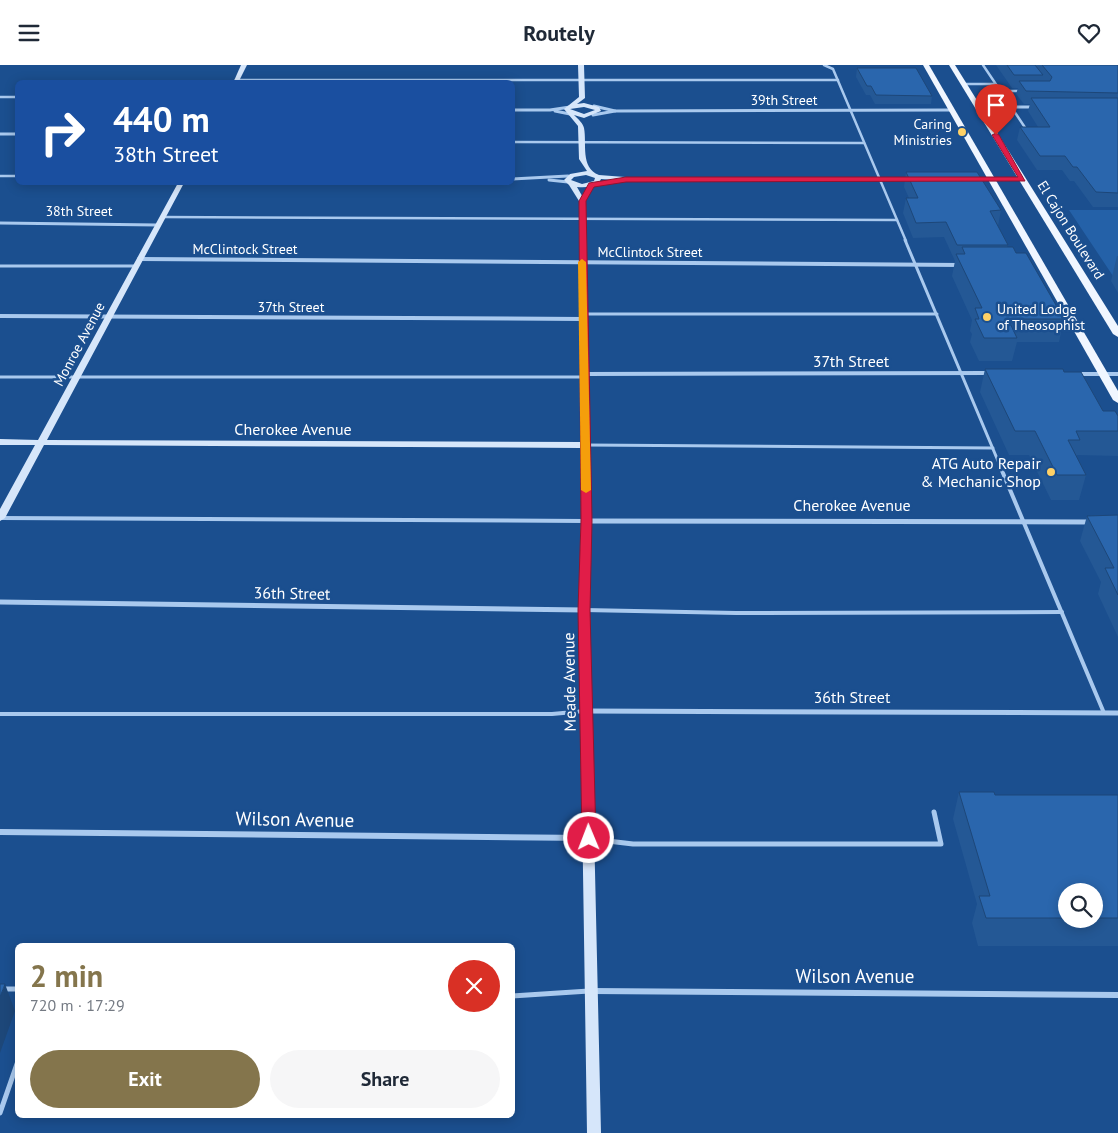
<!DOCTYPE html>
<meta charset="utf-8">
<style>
:root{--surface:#fff;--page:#f6f6f7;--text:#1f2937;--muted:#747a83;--accent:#84754c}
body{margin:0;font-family:"PT Sans",sans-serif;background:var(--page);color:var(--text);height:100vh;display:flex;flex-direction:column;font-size:19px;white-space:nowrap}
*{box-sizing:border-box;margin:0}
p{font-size:16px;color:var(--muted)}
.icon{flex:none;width:28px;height:28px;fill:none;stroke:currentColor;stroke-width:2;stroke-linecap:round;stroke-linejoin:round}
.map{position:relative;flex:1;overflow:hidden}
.sheet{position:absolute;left:15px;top:878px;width:500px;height:175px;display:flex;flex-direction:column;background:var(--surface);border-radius:8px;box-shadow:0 2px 12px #0003}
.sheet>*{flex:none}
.hud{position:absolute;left:15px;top:15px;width:500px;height:105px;border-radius:8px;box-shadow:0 2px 12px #0003;background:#1a4fa0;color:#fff;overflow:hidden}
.buttons{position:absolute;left:1058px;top:818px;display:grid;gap:10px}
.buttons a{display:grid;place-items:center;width:45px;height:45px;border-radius:50%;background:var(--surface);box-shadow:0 2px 12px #0003;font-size:25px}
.pin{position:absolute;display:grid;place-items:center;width:42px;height:42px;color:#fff;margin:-51px -21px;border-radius:50% 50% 50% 0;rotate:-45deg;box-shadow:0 0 5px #0007}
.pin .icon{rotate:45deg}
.me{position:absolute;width:55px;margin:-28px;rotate:359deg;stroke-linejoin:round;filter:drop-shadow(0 0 4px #0008)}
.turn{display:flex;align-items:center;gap:18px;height:105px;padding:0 15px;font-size:22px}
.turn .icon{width:65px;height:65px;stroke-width:2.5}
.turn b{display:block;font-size:35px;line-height:42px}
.round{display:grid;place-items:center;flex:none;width:52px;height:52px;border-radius:26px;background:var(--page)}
.head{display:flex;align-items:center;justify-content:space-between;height:85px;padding:0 15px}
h1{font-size:30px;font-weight:600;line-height:38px;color:var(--accent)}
.button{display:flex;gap:10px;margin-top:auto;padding:10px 15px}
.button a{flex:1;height:58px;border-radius:30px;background:var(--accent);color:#fff;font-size:20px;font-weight:600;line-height:58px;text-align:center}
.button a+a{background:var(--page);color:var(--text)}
header{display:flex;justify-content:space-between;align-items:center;height:65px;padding:0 15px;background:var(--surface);font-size:22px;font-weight:600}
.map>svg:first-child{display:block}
.green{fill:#2461a8}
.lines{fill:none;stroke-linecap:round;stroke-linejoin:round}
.lane-far3{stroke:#a9c9ee;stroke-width:2.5}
.lane-far2{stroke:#a9c9ee;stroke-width:3}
.lane-far1{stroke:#a9c9ee;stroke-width:4}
.lane{stroke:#a9c9ee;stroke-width:5}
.street-far3{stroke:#a9c9ee;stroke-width:3}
.street-far2{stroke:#a9c9ee;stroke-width:4}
.street-far1{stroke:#a9c9ee;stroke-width:5}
.street{stroke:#a9c9ee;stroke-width:6}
.secondary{fill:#d6e6fa;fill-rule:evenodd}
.primary{fill:#f0f6ff;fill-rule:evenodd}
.wall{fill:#245895;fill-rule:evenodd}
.shaded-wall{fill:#1d4779}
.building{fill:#2a66ad;stroke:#1d4779}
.route{fill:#e11d48;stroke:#92132f}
.slow{fill:#f59e0b}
.poi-dot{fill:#ffd166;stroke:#1b4f8f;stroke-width:2}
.labels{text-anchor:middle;stroke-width:5;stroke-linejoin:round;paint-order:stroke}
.far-street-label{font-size:14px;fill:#fff;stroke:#1b4f8f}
.far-poi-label{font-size:14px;fill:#fff;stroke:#1b4f8f;text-anchor:end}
.street-label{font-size:16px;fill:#fff;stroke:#1b4f8f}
.poi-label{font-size:16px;fill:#fff;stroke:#1b4f8f;text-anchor:end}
.near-street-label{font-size:19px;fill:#fff;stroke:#1b4f8f}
</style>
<header><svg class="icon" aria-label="menu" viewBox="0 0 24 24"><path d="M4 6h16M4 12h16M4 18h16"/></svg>Routely<svg class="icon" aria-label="heart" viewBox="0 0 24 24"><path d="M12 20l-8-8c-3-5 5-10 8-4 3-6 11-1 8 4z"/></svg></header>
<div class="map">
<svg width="1118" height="1068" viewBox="0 0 1118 1068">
<rect width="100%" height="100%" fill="#1b4f8f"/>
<!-- green -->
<path class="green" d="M1069,145H1118V211H1113Z"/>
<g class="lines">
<!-- lane-far3 -->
<g class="lane-far3">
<path d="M824,0L833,4L906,176"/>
<path d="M983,0L1026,64"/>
<path d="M236,15H838"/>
<path d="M964,19H995"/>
<path d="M1000,26H1021"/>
<path d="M0,32H18"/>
<path d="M512,77L864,78"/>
<path d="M0,111H18"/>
<path d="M162,152L897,155"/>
</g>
<!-- lane-far2 -->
<g class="lane-far2">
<path d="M905,175L1001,403"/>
<path d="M0,201H135"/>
<path d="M584,249H937"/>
<path d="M0,312H584"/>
<path d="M586,380L993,383"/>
</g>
<!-- lane-far1 -->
<g class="lane-far1">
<path d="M1000,401L1104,648"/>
<path d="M0,453L585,456"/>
<path d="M584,545L736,548L1062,547"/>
<path d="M0,649H552L585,646"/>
</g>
<!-- lane -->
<g class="lane">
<path d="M591,774L633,779H941L934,747"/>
<path d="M0,924H18"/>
<path d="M512,931L589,926"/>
<path d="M0,1048L18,996"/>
</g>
<!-- street-far3 -->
<g class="street-far3">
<path d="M979,42H1035"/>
<path d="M512,45H550L570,42"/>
<path d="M555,46L570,49"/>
<path d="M615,46L952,45"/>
<path d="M593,50L615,46L594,41"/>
<path d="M0,69H18"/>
<path d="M512,114L568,111"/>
<path d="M549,115L568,117"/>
<path d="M0,158L157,160"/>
</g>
<!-- street-far2 -->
<g class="street-far2">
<path d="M139,194L961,200"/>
<path d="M0,251L583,254"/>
<path d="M584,309L989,308"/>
<path d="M1077,309H1118"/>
</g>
<!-- street-far1 -->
<g class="street-far1">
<path d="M586,456L1090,457"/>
<path d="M0,537L584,545"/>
<path d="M586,646L1118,648"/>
</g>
<!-- street -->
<g class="street">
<path d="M0,767L589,773"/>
<path d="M591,926L1118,930"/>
</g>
<!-- secondary -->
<g class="secondary">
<path d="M241,0H247L238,18H233Z"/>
<path d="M578,0H584L585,33L577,39L584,38L599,42L601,46L584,53L574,50C578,54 583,58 584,63C587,78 580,103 599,110L625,112H917L920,114L917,116H625L601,114L599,118C592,122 585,123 577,122L585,136L586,154L590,380L589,545L601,1068H587L579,545L581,456V383L44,380L5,453L0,456V444L35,380H0V374L38,375L178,118H184L47,375L581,377L579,136L569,120L564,115L570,109L587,106L579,94L578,61L564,44L579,32ZM584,42L595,45L584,49L570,44ZM586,110L595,113L594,116L582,119L571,115L574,112Z"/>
<path d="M1023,112L1025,113V115L969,116L966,114L969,112Z"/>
</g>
<!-- primary -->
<g class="primary">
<path d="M923,0H929L1118,326V338L1113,335Z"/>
<path d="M949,0H955L1118,261V272L1113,269Z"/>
</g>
</g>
<!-- wall -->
<g class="wall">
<path d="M996,0H1118V142H1093L1074,116H1070L1062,105H1037L1017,75L1020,62H1038L1028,46L1030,39H1024L1016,29L1018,23H1012Z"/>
<path d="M857,3L932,31L931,39H875L870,30H866L856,12Z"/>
<path d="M906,107L1001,145L998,161L1008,180L1007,182L1016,188L1064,254L1059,277H1017L1012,296H979L970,277L972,269L970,266L972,255L952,211L955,196L944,172L913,173L903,148L906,133H909L904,122Z"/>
<path d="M1117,191H1118V228L1111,216Z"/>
<path d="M985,304L1064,307L1103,346L1118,351V391L1077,390L1076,392L1086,410L1079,435H1051L1029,390H1009L980,327Z"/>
<path d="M1118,450V572L1098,529L1101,517L1080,476L1087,451Z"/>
<path d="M959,727L995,730H1118V881H978L972,858L977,839L953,754ZM1066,826H1094V854H1066Z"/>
</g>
<!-- shaded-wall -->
<path class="shaded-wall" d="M5,919L15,946L0,988V932Z"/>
<!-- building -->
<g class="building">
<path d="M1007,0H1035L1043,10H1014Z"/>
<path d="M1042,0H1118V28L1026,26L1019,16H1050L1052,12Z"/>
<path d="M857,3H916L932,31L876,30L871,21H867Z"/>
<path d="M1031,33H1118V128L1096,127L1077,102H1073L1065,91H1040L1020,62H1050Z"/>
<path d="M906,107H977L1001,145L990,146L1008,180H957L946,157L916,158L906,133H918Z"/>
<path d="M962,182H1013L1016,188H1026L1064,254H1008L1017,273H984L975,254H979L975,243H982L956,189H965Z"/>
<path d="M985,304H1063L1064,307H1081L1103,346H1115L1118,351V366H1076L1080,375H1068L1086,410H1057L1035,366H1015Z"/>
<path d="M1118,450V530L1105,503H1114L1087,451Z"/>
<path d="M959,727H994L995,730H1118V853H1094V826H1066V853H986L979,831H990Z"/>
<path d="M0,919H5L0,932Z"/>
</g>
<!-- route -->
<path class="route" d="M996,68L999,70L1025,116L626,117L594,122L586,136L592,456L590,545L596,773L589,778L584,777L582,773L578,545L581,456L579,136L589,118L626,112H1018L992,70Z"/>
<!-- slow -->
<path class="slow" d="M582,194L586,197L591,425L586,428L581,425L578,197Z"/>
<!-- markers -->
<g class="poi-dot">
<circle cx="962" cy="67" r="5"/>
<circle cx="987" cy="252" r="5"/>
<circle cx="1051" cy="407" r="5"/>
</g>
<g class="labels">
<!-- far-street labels -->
<g class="far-street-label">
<text x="784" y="40">39th Street</text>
<text x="79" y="151">38th Street</text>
<text transform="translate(1071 165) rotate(58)" y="5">El Cajon Boulevard</text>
<text x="245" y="189">McClintock Street</text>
<text x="650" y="192">McClintock Street</text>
<text x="291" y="247">37th Street</text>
<text transform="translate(79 279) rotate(-62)" y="5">Monroe Avenue</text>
</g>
<!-- far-poi labels -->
<g class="far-poi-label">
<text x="952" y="64">Caring<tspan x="952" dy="16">Ministries</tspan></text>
<text x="997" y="249" text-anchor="start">United Lodge<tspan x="997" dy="16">of Theosophist</tspan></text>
</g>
<!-- street labels -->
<g class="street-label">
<text x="851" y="302">37th Street</text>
<text x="293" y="370">Cherokee Avenue</text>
<text x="852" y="446">Cherokee Avenue</text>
<text transform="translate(292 528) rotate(1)" y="6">36th Street</text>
<text transform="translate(569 617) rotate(-91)" y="6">Meade Avenue</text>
<text x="852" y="638">36th Street</text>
</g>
<!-- poi labels -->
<g class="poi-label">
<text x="1041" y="404">ATG Auto Repair<tspan x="1041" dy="18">&amp; Mechanic Shop</tspan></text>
</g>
<!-- near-street labels -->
<g class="near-street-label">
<text transform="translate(295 754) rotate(1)" y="7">Wilson Avenue</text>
<text x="855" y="918">Wilson Avenue</text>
</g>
</g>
</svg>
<div class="buttons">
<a><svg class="icon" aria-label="search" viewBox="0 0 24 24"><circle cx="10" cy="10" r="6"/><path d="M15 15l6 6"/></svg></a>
</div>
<div class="pin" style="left:996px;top:70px;background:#d93025"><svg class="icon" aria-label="arrive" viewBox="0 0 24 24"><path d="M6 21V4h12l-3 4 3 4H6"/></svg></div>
<svg class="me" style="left:589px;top:773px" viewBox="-20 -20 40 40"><circle r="17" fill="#e11d48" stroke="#fff" stroke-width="3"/><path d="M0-11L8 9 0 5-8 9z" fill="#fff"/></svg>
<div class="hud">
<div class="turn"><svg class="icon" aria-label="right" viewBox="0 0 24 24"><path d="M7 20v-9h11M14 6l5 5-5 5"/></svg><div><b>440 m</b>38th Street</div></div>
</div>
<section class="sheet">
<div class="head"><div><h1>2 min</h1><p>720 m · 17:29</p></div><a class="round" style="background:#d93025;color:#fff"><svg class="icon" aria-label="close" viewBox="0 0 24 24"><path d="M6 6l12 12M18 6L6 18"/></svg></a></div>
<div class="button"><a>Exit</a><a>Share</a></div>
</section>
</div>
